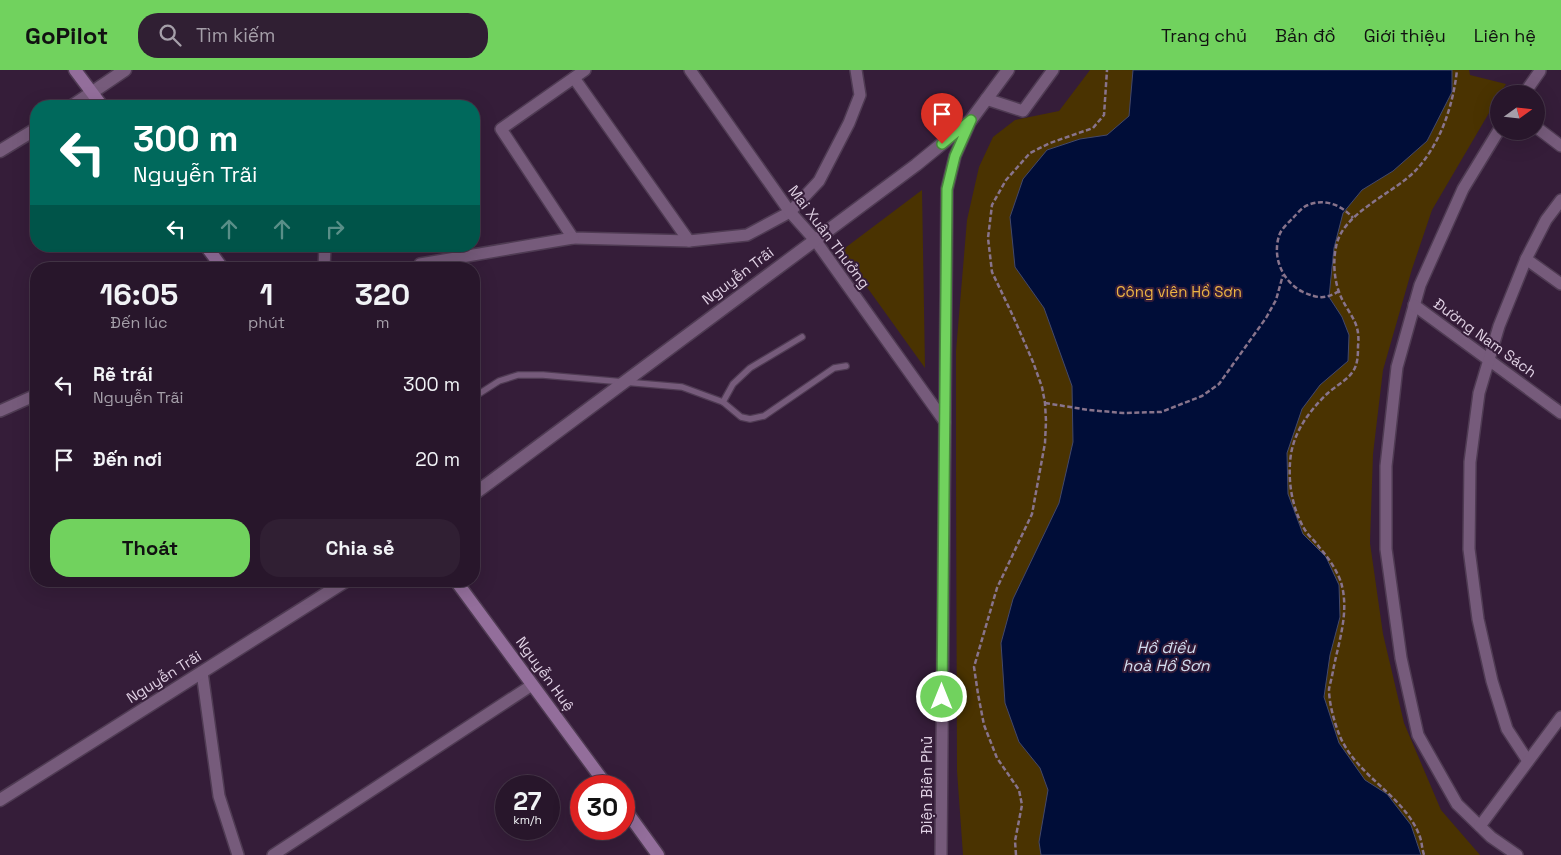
<!DOCTYPE html>
<html lang="vi">
<meta charset="utf-8">
<style>
:root{--surface:#28162b;--page:#301f33;--text:#f1f3f6;--muted:#a59fa9;--line:#443547;--accent:#71d25e}
body{margin:0;font-family:"Space Grotesk",sans-serif;background:var(--page);color:var(--text);height:100vh;display:flex;flex-direction:column;font-size:19px;white-space:nowrap}
*{box-sizing:border-box;margin:0}
p{font-size:16px;color:var(--muted)}
.icon{flex:none;width:28px;height:28px;fill:none;stroke:currentColor;stroke-width:2;stroke-linecap:round;stroke-linejoin:round}
.map{position:relative;flex:1;overflow:hidden}
.panel{position:absolute;left:30px;top:192px;width:450px;height:325px;display:flex;flex-direction:column;background:var(--surface);border-radius:20px;box-shadow:0 5px 20px #0002,0 0 0 1px var(--line)}
.panel>*{flex:none}
.banner{position:absolute;left:30px;top:30px;width:450px;height:152px;border-radius:20px;box-shadow:0 5px 20px #0002,0 0 0 1px var(--line);background:#00695c;color:#fff;overflow:hidden}
.needle{width:32px;rotate:75deg}
.tools{position:absolute;left:1490px;top:15px;display:grid;gap:10px}
.tools a{display:grid;place-items:center;width:55px;height:55px;border-radius:50%;background:var(--surface);box-shadow:0 5px 20px #0002,0 0 0 1px var(--line);font-size:25px}
.speed{position:absolute;left:495px;top:705px;display:flex;gap:10px;font-size:25px;font-weight:700;text-align:center}
.speed>*{display:grid;place-content:center;width:65px;height:65px;border-radius:50%;background:var(--surface);box-shadow:0 5px 20px #0002,0 0 0 1px var(--line);line-height:1}
.speed small{font-size:12px;font-weight:400}
.speed .limit{border:8px solid #d22;background:#fff;color:#111}
.pin{position:absolute;display:grid;place-items:center;width:42px;height:42px;color:#fff;margin:-51px -21px;border-radius:50% 50% 50% 0;rotate:-45deg;box-shadow:0 0 5px #0007}
.pin .icon{rotate:45deg}
.me{position:absolute;width:55px;margin:-28px;rotate:0deg;stroke-linejoin:round;filter:drop-shadow(0 0 4px #0008)}
.turn{display:flex;align-items:center;gap:18px;height:105px;padding:0 20px;font-size:22px}
.turn .icon{width:65px;height:65px;stroke-width:2.5}
.turn b{display:block;font-size:35px;line-height:42px}
.lanes{display:flex;align-items:center;height:48px;padding:0 20px;background:#0003;justify-content:center;gap:25px;direction:ltr}
.lanes .off{opacity:.35}
.eta{display:flex;justify-content:space-evenly;align-items:center;height:85px;text-align:center}
.eta b{font-size:30px;font-weight:700;line-height:35px}
.button{display:flex;gap:10px;margin-top:auto;padding:10px 20px}
.button a{flex:1;height:58px;border-radius:20px;background:var(--accent);color:#111;font-size:20px;font-weight:700;line-height:58px;text-align:center}
.button a+a{background:var(--page);color:var(--text)}
ul{padding:0;list-style:none}
li{display:flex;align-items:center;gap:15px;height:75px;padding:0 20px}
li div{flex:1}
li b{display:block;font-size:19px}
li em{font-style:normal}
header{display:flex;align-items:center;gap:30px;box-sizing:border-box;height:70px;padding:0 25px;background:var(--accent);color:#111}
header strong{font-size:24px}
nav{display:flex;gap:28px;margin-inline-start:auto;font-size:18px}
.search{width:350px;height:45px;background:var(--page);display:flex;align-items:center;gap:12px;box-sizing:border-box;padding:0 18px;border-radius:20px;color:var(--muted);font-size:19px}
.map>svg:first-child{display:block}
.green{fill:#4a3301}
.water{fill:#000d38;stroke:#43486b}
.lines{fill:none;stroke-linecap:round;stroke-linejoin:round}
.service-casing{stroke:#4f3b53;stroke-width:8}
.minor-casing{stroke:#4f3b53;stroke-width:14}
.tertiary-casing{stroke:#4f3b53;stroke-width:15}
.secondary-casing{stroke:#4f3b53;stroke-width:15}
.path{stroke:#88748c;stroke-width:2.5;stroke-dasharray:5 2.5;stroke-linecap:butt}
.service{stroke:#765b7b;stroke-width:5.5}
.minor{stroke:#765b7b;stroke-width:11}
.tertiary{stroke:#765b7b;stroke-width:12}
.secondary{stroke:#936e9b;stroke-width:12}
.route-casing{stroke:#49883d;stroke-width:12}
.route{stroke:#71d25e;stroke-width:9}
.labels{text-anchor:middle;stroke-width:4;stroke-linejoin:round;paint-order:stroke}
.street-label{font-size:15px;fill:#dfd0e3;stroke:#351d39}
.park-label{font-size:15px;fill:#edb444;stroke:#351d39}
.water-label{font-size:16px;font-style:italic;fill:#d1ddef;stroke:#351d39}
</style>
<header>
<strong>GoPilot</strong>
<div class="search"><svg class="icon" aria-label="search" viewBox="0 0 24 24"><circle cx="10" cy="10" r="6"/><path d="M15 15l6 6"/></svg>Tìm kiếm</div>
<nav><a>Trang chủ</a><a>Bản đồ</a><a>Giới thiệu</a><a>Liên hệ</a></nav>
</header>
<div class="map">
<svg width="1561" height="785" viewBox="0 0 1561 785">
<rect width="100%" height="100%" fill="#351d39"/>
<!-- green -->
<g class="green">
<path d="M1090,0H1469L1470,5L1506,14L1432,140L1412,199L1383,300L1373,384L1370,473L1383,564L1404,653L1441,740L1480,785H963L957,701L956,401V281L967,150L979,97L993,67L1015,50L1059,41Z"/>
<path d="M922,120L925,298L841,181Z"/>
</g>
<!-- water -->
<path class="water" d="M1133,0H1452V22L1427,71L1393,101L1362,120L1343,143L1334,178L1329,227L1342,247L1349,265L1348,291L1320,315L1302,339L1287,383L1288,424L1303,464L1326,487L1339,515L1340,547L1330,585L1324,627L1339,673L1365,710L1387,724L1411,755L1421,785H1041L1039,772L1048,720L1040,698L1019,672L1005,633L1001,573L1013,529L1059,433L1073,372L1072,316L1044,238L1015,197L1010,147L1023,109L1047,80L1080,69L1107,65L1129,46Z"/>
<g class="lines">
<defs>
<g id="service">
<path d="M474,327L499,311L518,305H543L682,317L723,332L741,347L750,349L764,346L834,298L846,296"/>
<path d="M723,332L733,314L750,298L802,267"/>
</g>
<g id="minor">
<path d="M585,0L501,59L573,168L689,171L747,165L790,142L819,111L849,53L860,25L856,0"/>
<path d="M690,0L790,142L815,170L945,352"/>
<path d="M574,8L689,171"/>
<path d="M1524,24L1540,1"/>
<path d="M986,29L1023,41L1053,0"/>
<path d="M1536,57L1561,76"/>
<path d="M1499,60L1463,119L1420,215L1397,297L1386,396V479L1401,588L1418,665L1457,734L1491,767L1517,785"/>
<path d="M1526,189L1561,214"/>
<path d="M420,194L573,168"/>
<path d="M324,199L325,176"/>
<path d="M1414,235L1561,343"/>
<path d="M0,341L36,325"/>
<path d="M202,602L219,726L238,785"/>
<path d="M1528,691L1507,659L1492,611L1478,549L1469,479L1470,392L1479,323L1499,256L1526,189L1546,150L1561,130"/>
<path d="M1480,756L1561,647"/>
<path d="M273,785L532,615"/>
<path d="M941,785L947,119L955,86L971,50"/>
</g>
<g id="tertiary">
<path d="M72,36L125,0"/>
<path d="M0,81L36,59"/>
<path d="M474,424L916,95L971,50L1008,0"/>
<path d="M0,730L346,511"/>
</g>
<g id="secondary">
<path d="M75,0L102,36"/>
<path d="M206,176L223,199"/>
<path d="M456,511L607,716"/>
<path d="M624,738L658,785"/>
</g>
</defs>
<!-- service casing -->
<use href="#service" class="service-casing"/>
<!-- minor casing -->
<use href="#minor" class="minor-casing"/>
<!-- tertiary casing -->
<use href="#tertiary" class="tertiary-casing"/>
<!-- secondary casing -->
<use href="#secondary" class="secondary-casing"/>
<!-- path -->
<g class="path">
<path d="M1339,221C1325,230 1317,228 1303,222C1283,212 1272,188 1279,166C1281,159 1288,153 1293,148C1297,144 1302,137 1308,135C1324,128 1342,135 1353,148"/>
<path d="M1045,333L1089,340L1123,343L1161,342L1202,326L1219,314L1266,248L1276,230L1283,205"/>
<path d="M1016,785L1015,771L1022,735L1019,720L997,688L984,655L978,624L974,597L997,518L1032,444L1045,373L1046,351L1045,333L1042,317L1033,292L1013,246L992,202L988,168L992,135L1006,110L1030,83L1050,73L1093,58L1104,45L1107,0"/>
<path d="M1424,785C1422,779 1422,773 1420,767C1405,725 1356,707 1339,664C1334,651 1329,633 1329,619C1330,614 1332,607 1333,601C1338,574 1349,545 1342,516C1339,503 1328,487 1319,477C1316,472 1311,468 1307,463C1292,441 1287,410 1291,384C1295,360 1310,340 1328,323C1338,314 1352,308 1356,295C1358,289 1358,282 1358,276C1361,250 1347,244 1339,222C1334,208 1333,191 1336,177C1342,142 1394,124 1417,99C1441,72 1453,36 1457,0"/>
</g>
<!-- service -->
<use href="#service" class="service"/>
<!-- minor -->
<use href="#minor" class="minor"/>
<!-- tertiary -->
<use href="#tertiary" class="tertiary"/>
<!-- secondary -->
<use href="#secondary" class="secondary"/>
</g>
<g class="lines">
<defs>
<path id="route" d="M942,74L971,50L955,86L947,119L942,627"/>
</defs>
<!-- route casing -->
<use href="#route" class="route-casing"/>
<!-- route -->
<use href="#route" class="route"/>
</g>
<g class="labels">
<!-- street labels -->
<g class="street-label">
<text transform="translate(829 167) rotate(53)" y="5">Mai Xuân Thưởng</text>
<text transform="translate(738 206) rotate(-37)" y="5">Nguyễn Trãi</text>
<text transform="translate(1485 268) rotate(36)" y="5">Đường Nam Sách</text>
<text transform="translate(545 604) rotate(54)" y="5">Nguyễn Huệ</text>
<text transform="translate(164 607) rotate(-32)" y="5">Nguyễn Trãi</text>
<text transform="translate(927 715) rotate(-90)" y="5">Điện Biên Phủ</text>
</g>
<!-- park labels -->
<g class="park-label">
<text x="1179" y="227">Công viên Hồ Sơn</text>
</g>
<!-- water labels -->
<g class="water-label">
<text x="1166" y="583">Hồ điều<tspan x="1166" dy="18">hoà Hồ Sơn</tspan></text>
</g>
</g>
</svg>
<div class="tools">
<a><svg class="needle" viewBox="-14 -14 28 28"><path d="M0-13l5 13h-10z" fill="#e53935"/><path d="M0 13l5-13h-10z" fill="#a59fa9"/></svg></a>
</div>
<div class="speed"><div>27<small>km/h</small></div><div class="limit">30</div></div>
<div class="pin" style="left:942px;top:74px;background:#d93025"><svg class="icon" aria-label="arrive" viewBox="0 0 24 24"><path d="M6 21V4h12l-3 4 3 4H6"/></svg></div>
<svg class="me" style="left:942px;top:627px" viewBox="-20 -20 40 40"><circle r="17" fill="#71d25e" stroke="#fff" stroke-width="3"/><path d="M0-11L8 9 0 5-8 9z" fill="#fff"/></svg>
<div class="banner">
<div class="turn"><svg class="icon" aria-label="left" viewBox="0 0 24 24"><path d="M17 20v-9H6M10 6l-5 5 5 5"/></svg><div><b>300 m</b>Nguyễn Trãi</div></div>
<div class="lanes"><svg class="icon" aria-label="left" viewBox="0 0 24 24"><path d="M17 20v-9H6M10 6l-5 5 5 5"/></svg><svg class="icon off" aria-label="ahead" viewBox="0 0 24 24"><path d="M12 20V5M6 11l6-6 6 6"/></svg><svg class="icon off" aria-label="ahead" viewBox="0 0 24 24"><path d="M12 20V5M6 11l6-6 6 6"/></svg><svg class="icon off" aria-label="right" viewBox="0 0 24 24"><path d="M7 20v-9h11M14 6l5 5-5 5"/></svg></div>
</div>
<section class="panel">
<div class="eta">
<div><b>16:05</b><p>Đến lúc</p></div>
<div><b>1</b><p>phút</p></div>
<div><b>320</b><p>m</p></div>
</div>
<ul>
<li><svg class="icon" aria-label="left" viewBox="0 0 24 24"><path d="M17 20v-9H6M10 6l-5 5 5 5"/></svg><div><b>Rẽ trái</b><p>Nguyễn Trãi</p></div><em>300 m</em></li>
<li><svg class="icon" aria-label="arrive" viewBox="0 0 24 24"><path d="M6 21V4h12l-3 4 3 4H6"/></svg><div><b>Đến nơi</b></div><em>20 m</em></li>
</ul>
<div class="button"><a>Thoát</a><a>Chia sẻ</a></div>
</section>
</div>
